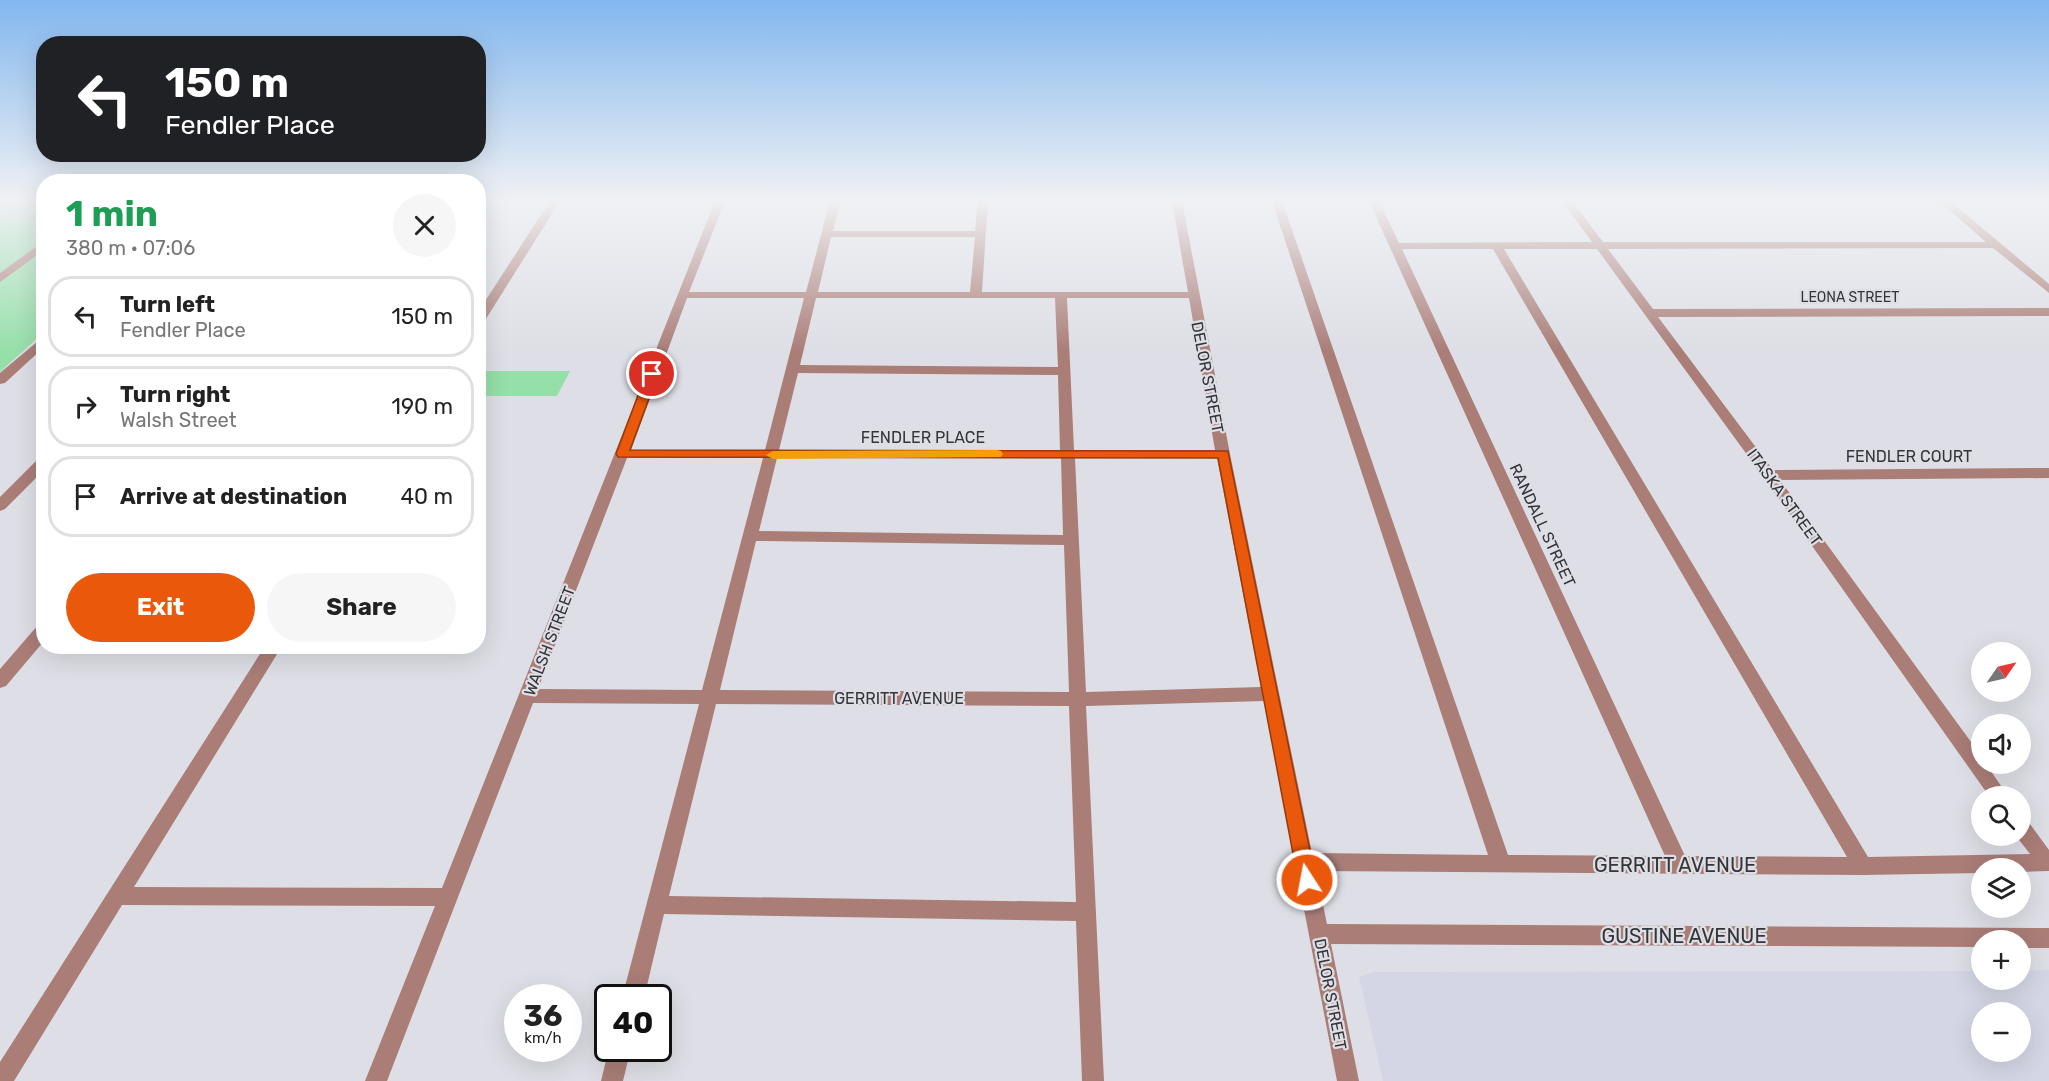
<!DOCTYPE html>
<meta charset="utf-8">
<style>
:root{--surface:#fff;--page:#f6f6f6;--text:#222;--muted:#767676;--line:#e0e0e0;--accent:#ea580c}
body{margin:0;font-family:Rubik,sans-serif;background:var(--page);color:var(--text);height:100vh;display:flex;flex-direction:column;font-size:22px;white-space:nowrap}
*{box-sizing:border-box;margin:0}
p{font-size:20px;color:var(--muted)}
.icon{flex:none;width:33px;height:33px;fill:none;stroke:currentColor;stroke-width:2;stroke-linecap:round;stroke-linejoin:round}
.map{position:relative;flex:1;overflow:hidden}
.details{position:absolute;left:36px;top:174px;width:450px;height:480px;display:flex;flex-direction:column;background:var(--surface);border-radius:24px;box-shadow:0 6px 24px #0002}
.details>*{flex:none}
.banner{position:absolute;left:36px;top:36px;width:450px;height:126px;border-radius:24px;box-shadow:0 6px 24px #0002;background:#202124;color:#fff;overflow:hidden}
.needle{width:39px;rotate:56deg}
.fabs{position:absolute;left:1971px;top:642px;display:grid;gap:12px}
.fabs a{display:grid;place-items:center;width:60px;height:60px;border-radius:50%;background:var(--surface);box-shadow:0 6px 24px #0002;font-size:30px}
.speed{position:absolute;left:504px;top:984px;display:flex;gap:12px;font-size:30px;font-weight:700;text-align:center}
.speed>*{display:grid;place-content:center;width:78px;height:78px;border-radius:50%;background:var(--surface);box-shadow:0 6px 24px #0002;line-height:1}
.speed small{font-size:15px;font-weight:400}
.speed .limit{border:3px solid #111;border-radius:9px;background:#fff;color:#111}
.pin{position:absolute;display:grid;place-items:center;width:51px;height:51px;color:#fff;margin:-26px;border:3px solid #fff;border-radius:50%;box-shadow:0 2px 6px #0007}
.me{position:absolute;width:66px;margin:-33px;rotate:349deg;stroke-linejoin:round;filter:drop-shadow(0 0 4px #0008)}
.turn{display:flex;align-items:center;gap:21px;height:126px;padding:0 30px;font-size:27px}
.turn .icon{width:78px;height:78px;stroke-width:2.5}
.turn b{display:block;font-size:42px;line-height:51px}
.round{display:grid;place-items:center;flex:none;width:63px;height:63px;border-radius:32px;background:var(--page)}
.summary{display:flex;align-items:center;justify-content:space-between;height:102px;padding:0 30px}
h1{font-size:36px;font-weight:700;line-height:45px;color:#1e9e55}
.primary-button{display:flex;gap:12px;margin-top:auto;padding:12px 30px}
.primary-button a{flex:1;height:69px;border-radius:36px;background:var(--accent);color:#fff;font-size:24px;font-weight:700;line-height:69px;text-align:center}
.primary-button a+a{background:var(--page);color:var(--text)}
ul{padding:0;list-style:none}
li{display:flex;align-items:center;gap:18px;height:81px;margin:0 12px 9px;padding:0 18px;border:3px solid var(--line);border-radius:24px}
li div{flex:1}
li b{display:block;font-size:22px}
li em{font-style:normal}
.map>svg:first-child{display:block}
.built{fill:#d4d6e5;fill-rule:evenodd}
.green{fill:#95dfa9}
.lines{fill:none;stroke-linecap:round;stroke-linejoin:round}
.minor{fill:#aa7d77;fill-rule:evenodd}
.route{fill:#ea580c;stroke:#983908;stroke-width:1.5}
.slow{fill:#f59e0b}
.labels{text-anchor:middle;stroke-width:4.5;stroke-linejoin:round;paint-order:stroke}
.far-street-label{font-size:14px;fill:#343538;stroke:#dedfe6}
.street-label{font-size:16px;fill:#343538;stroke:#dedfe6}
.near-street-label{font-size:20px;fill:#343538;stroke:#dedfe6}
</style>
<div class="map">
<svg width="2049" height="1081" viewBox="0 0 2049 1081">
<rect width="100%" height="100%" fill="#dedfe6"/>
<!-- built -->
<path class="built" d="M2049,970V1081H1383L1359,977L1373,972L1981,971L1982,980H2020L2021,971ZM2020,1012V1052H1982V1012Z"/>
<!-- green -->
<g class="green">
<path d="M0,201H43V333L0,372Z"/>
<path d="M479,371H570L557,396H479Z"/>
</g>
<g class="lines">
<!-- minor -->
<g class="minor">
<path d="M550,201H560L484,322L478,325V312Z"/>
<path d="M715,201H725L689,292H806L830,201H840L833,231H975L978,201H988L982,292H1188L1172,201H1182L1230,454L1312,853L1488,855L1272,201H1282L1508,855L1665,856L1369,201H1379L1399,243L1592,242L1562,201H1572L1603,242H1986L1939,201H1950L2049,284V293L1993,248L1608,249L1653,309L2049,308V316L1658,317L1773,470L2049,468V478L1780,480L1982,757V764H1986L2008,796H1989L1764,478L1597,249H1504L1868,857L2030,854L2016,836H2020V818L2027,820L2049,850V871L2020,872V868H1982V873L1863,875L1316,871L1327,924L2049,928V948H2020V940H1982V947L1331,944L1359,1081H1337L1264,701L1086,706L1104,1081H1082L1076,921L664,914L644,998H622L699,704L533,703L387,1081H365L435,906L122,905L14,1081H0V1062L265,646H282L134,887L442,888ZM831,237H975L970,292H818ZM1402,249H1493L1847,857L1685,856ZM687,298H804L765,450H631ZM816,298H1055L1058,367L800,365ZM1067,298H1189L1215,450H1074ZM798,373L1058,375L1060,450H779ZM627,458H763L702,690L538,689ZM777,458H1061L1063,535L759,531ZM1075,458H1217L1261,687L1086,692ZM756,541L1064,545L1069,692L720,690ZM716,704L1069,706L1076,902L669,896Z"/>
<path d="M44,241V250L0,282V273Z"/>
<path d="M44,336V347L5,383L0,384V373Z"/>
<path d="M44,457V470L5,509L0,511V497L39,458Z"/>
<path d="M44,623V641L6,686L0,688V669L38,625Z"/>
<path d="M609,1048H631L623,1081H601Z"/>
</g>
</g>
<!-- sky -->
<linearGradient id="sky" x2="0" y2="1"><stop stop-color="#82b7ee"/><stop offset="0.57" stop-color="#f0f1f4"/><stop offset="1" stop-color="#f0f1f4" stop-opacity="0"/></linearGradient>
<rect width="2049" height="352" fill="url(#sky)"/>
<!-- route -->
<path class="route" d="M652,371L658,374L630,450L1228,451L1316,880L1314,886L1307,888L1301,886L1298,880L1218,458L618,457L616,454L646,374Z"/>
<!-- slow -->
<path class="slow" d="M997,450L1001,451L1003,454L1001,457L773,459L766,455L773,451Z"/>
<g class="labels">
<!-- far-street labels -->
<g class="far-street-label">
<text x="1850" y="302">LEONA STREET</text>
</g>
<!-- street labels -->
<g class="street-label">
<text transform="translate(1208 377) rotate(79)" y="6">DELOR STREET</text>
<text x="923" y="443">FENDLER PLACE</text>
<text x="1909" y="462">FENDLER COURT</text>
<text transform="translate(1785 497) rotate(54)" y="6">ITASKA STREET</text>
<text transform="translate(1543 525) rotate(65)" y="6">RANDALL STREET</text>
<text transform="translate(549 641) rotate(-69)" y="6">WALSH STREET</text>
<text x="899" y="704">GERRITT AVENUE</text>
<text transform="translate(1331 994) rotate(79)" y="6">DELOR STREET</text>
</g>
<!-- near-street labels -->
<g class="near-street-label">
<text x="1675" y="872">GERRITT AVENUE</text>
<text x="1684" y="943">GUSTINE AVENUE</text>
</g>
</g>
</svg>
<div class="fabs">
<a><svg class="needle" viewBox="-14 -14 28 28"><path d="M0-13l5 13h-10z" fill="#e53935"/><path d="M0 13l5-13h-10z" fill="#767676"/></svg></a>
<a><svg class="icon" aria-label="sound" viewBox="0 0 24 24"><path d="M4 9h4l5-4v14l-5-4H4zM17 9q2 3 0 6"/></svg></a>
<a><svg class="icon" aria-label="search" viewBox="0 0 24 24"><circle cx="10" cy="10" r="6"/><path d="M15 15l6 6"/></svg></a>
<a><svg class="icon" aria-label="layers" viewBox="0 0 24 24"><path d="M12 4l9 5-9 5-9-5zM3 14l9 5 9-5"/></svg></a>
<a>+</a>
<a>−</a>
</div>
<div class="speed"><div>36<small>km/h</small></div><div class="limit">40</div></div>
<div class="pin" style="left:652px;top:374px;background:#d93025"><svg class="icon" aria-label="arrive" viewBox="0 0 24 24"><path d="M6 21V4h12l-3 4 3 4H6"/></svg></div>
<svg class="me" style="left:1307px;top:880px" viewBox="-20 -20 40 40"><circle r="17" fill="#ea580c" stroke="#fff" stroke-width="3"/><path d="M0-11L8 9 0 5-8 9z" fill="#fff"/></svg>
<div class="banner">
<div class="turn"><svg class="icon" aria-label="left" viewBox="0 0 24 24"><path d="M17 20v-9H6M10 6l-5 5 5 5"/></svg><div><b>150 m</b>Fendler Place</div></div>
</div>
<section class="details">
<div class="summary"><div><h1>1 min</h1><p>380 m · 07:06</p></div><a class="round"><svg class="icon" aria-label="close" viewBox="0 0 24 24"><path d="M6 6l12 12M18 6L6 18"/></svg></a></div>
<ul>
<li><svg class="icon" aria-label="left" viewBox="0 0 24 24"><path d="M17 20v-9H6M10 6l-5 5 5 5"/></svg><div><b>Turn left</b><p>Fendler Place</p></div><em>150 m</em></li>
<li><svg class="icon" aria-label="right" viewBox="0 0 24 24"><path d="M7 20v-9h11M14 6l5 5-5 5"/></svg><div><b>Turn right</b><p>Walsh Street</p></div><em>190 m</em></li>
<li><svg class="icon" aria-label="arrive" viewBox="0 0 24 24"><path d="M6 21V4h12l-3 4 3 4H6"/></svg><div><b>Arrive at destination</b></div><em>40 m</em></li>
</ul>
<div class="primary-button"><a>Exit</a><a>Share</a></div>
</section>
</div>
